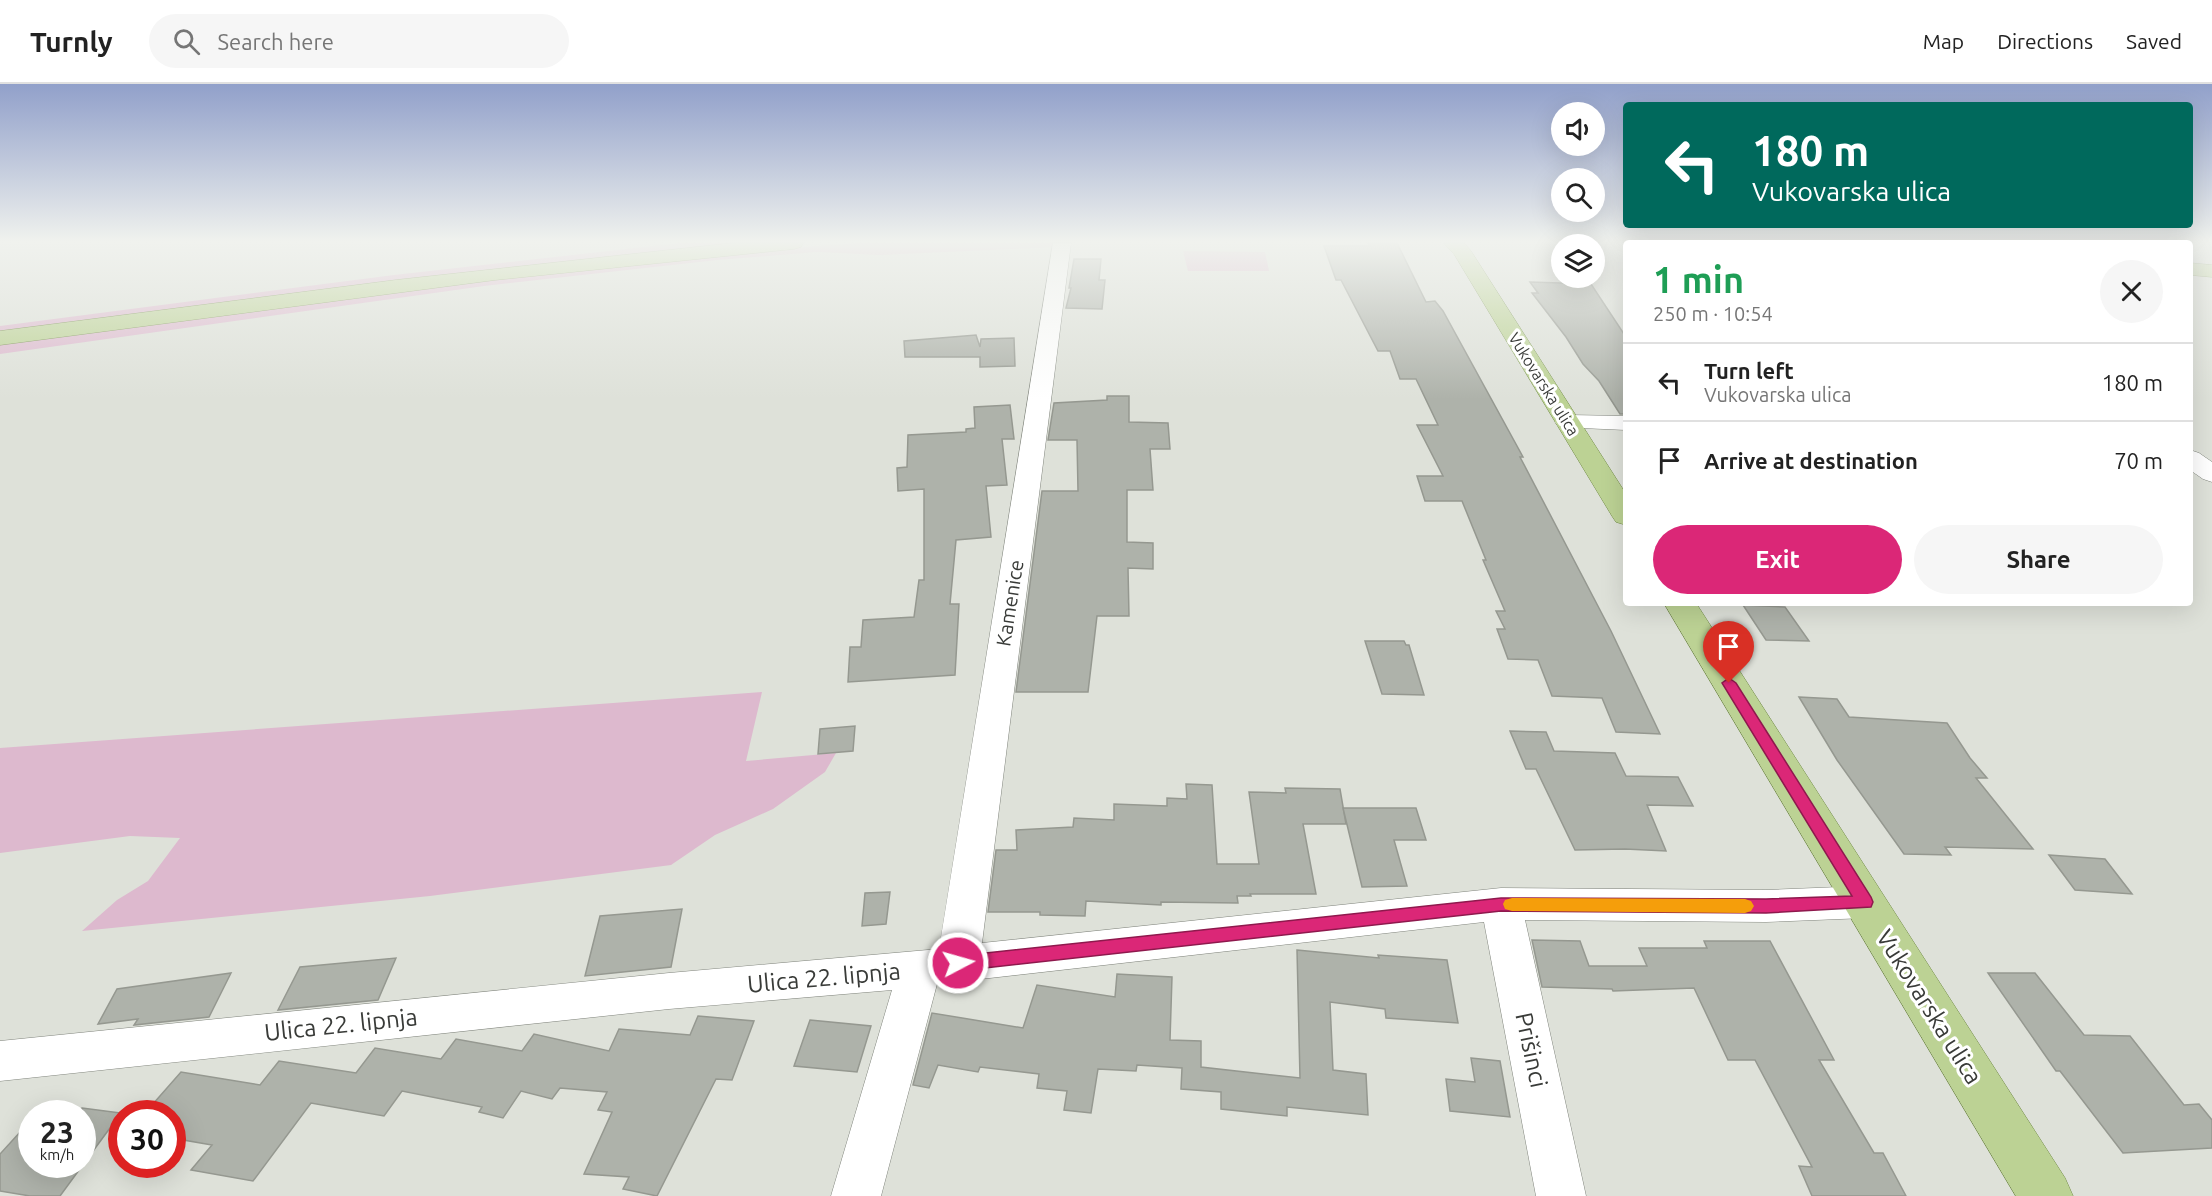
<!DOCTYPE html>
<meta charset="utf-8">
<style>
:root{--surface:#fff;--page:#f6f6f6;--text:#222;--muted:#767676;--line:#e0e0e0;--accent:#db2777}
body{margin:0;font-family:Ubuntu,sans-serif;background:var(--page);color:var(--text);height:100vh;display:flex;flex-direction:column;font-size:22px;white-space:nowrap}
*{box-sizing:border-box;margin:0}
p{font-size:20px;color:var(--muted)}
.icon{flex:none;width:33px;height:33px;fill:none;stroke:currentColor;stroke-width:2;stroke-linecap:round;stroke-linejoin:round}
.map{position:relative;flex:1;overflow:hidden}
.side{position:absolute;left:1623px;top:156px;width:570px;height:366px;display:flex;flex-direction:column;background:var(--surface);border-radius:6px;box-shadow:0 6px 24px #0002}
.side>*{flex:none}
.top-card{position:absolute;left:1623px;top:18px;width:570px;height:126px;border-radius:6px;box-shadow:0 6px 24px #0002;background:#00695c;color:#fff;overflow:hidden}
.tools{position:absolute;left:1551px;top:18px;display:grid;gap:12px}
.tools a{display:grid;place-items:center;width:54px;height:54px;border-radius:50%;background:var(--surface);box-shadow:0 6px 24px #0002;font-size:30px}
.speed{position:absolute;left:18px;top:1016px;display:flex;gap:12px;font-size:30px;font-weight:700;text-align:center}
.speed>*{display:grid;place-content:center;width:78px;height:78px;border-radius:50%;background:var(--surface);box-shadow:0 6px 24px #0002;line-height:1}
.speed small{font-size:15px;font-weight:400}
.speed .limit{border:9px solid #d22;background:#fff;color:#111}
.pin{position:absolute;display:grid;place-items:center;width:51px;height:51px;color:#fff;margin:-62px -26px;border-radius:50% 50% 50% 0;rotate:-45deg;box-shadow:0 0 6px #0007}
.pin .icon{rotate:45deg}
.me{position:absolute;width:66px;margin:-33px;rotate:84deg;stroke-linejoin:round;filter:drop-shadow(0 0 4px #0008)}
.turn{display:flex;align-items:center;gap:21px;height:126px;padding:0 30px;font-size:27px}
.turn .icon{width:78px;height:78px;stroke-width:2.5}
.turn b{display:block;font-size:42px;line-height:51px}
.round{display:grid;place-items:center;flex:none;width:63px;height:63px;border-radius:32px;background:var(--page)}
.headline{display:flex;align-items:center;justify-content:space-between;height:102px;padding:0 30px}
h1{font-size:36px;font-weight:700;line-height:45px;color:#1e9e55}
.cta{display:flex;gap:12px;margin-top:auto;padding:12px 30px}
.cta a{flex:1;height:69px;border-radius:36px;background:var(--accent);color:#fff;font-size:24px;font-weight:700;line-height:69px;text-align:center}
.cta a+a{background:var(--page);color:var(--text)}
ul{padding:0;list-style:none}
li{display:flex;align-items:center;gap:18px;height:78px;padding:0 30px;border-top:2px solid var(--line)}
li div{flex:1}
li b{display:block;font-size:22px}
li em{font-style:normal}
header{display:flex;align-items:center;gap:36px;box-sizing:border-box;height:84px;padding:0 30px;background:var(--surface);border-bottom:2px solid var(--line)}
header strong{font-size:28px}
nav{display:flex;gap:33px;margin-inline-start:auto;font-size:21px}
.search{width:420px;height:54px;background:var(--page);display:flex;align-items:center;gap:15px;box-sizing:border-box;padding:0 21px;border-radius:33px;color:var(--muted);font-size:22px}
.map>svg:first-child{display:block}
.green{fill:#ddb9ce}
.building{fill:#aeb2aa;stroke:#959890;stroke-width:1.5}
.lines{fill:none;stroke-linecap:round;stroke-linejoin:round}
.minor-casing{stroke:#81857d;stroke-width:1}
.major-casing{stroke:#718a46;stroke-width:1}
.minor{fill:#fff;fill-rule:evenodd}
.major{fill:#bcd294;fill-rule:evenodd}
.route{fill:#db2777;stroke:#8e194d;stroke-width:1.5}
.slow{fill:#f59e0b}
.labels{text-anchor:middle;stroke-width:6;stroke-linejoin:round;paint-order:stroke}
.far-street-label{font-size:16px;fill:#393b38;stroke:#fff}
.street-label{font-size:20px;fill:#393b38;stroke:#fff}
.near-street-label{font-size:24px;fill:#393b38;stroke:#fff}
</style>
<header>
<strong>Turnly</strong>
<div class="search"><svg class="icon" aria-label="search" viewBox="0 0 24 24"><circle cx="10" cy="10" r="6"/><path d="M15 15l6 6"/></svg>Search here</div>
<nav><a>Map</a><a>Directions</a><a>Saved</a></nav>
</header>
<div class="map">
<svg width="2212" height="1112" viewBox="0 0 2212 1112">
<rect width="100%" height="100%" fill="#dee1d9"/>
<!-- green -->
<g class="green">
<path d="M680,159H768L0,251V242L394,191Z"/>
<path d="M857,159H1057V163L880,171L817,168L717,176L484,202L0,270V259C285,221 570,181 857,159Z"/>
<path d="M1183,167L1265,168L1269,187H1188Z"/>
<path d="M762,608L746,677L836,669L825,688L773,725L715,751L671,781L430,812L82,847L117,816L148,797L180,754L130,752L0,769V664Z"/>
</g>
<!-- building -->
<g class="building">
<path d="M1368,159H1397L1426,218L1435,217L1443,227L1523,373H1520L1611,547L1660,650L1616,648L1602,614L1552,612L1538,576L1508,575L1497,545H1505L1496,527H1505L1483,476H1486L1462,417H1425L1417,392H1443L1417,341H1438L1416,295H1400L1390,267H1378L1341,196H1336L1324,162H1370Z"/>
<path d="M1074,175H1101L1099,196H1105L1102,225L1066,224L1071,204H1069Z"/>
<path d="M1530,198L1591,200L1626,253V330H1620L1599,297L1583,280L1566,253L1532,209H1538Z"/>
<path d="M976,251L980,263L981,255L1014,254L1015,282L980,283V273H905L904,257Z"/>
<path d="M1107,312H1129V338L1168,339L1170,365H1150L1153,406H1127V458L1153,459V485L1128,484L1129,532H1097L1088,608H1016L1042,407H1078L1077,356H1048L1054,319L1107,316Z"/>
<path d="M1010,321L1014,355H1002L1007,401L986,402L991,453L956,456L950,520H959L955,591L848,598L850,563H861L863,536L914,533L919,496H924V405L898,407L897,384L907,383L908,351L966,348V345L975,344L974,323Z"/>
<path d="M1743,521L1785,523L1809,557L1766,556Z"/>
<path d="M1365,557H1404L1406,561H1409L1424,611L1382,610Z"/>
<path d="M1799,613L1837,615L1849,633L1947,639L1970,674L1987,694H1976L2033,765L1945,763L1951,771L1904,770L1837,676Z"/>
<path d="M855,642L853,667L818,670L820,645Z"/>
<path d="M1510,647L1546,648L1554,667L1615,669L1626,692L1678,693L1693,722L1647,721L1666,767L1625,765L1575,766L1536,685H1526Z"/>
<path d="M1186,700L1212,701L1217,780H1259L1249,708L1286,709L1285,704L1340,705L1346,740H1303L1316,810H1250L1251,812H1237L1238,819L1161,818V821L1086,817L1085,832L1040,831V828H988L996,766H1017L1016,746L1073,743L1074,734L1114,736V720L1167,722V714L1187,715Z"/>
<path d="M1343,724H1416L1426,756H1394L1407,802L1362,803Z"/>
<path d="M2049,771L2105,775L2132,810L2075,806Z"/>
<path d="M890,808L886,840L862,842L865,809Z"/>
<path d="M682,825L671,883L585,892L600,832Z"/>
<path d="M1532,856L1580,857L1589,882H1647L1639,864H1707L1704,857H1770L1834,976H1819L1874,1069H1883L1906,1112H1812L1799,1082L1812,1083L1755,976H1728L1694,904L1613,907L1612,905L1542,903Z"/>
<path d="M1297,866L1379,874L1378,871L1447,876L1458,939L1386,934L1385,925L1330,918L1333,986L1366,990L1368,1031L1287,1023V1032L1221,1025V1008L1181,1005L1182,984L1137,981L1136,987L1098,985L1091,1029L1064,1026L1067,1007L1037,1004L1039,990L980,983L978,988L938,981L929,1004L913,1001L932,929L1023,944L1037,901L1115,913L1117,890L1172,893L1170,956L1201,957V983L1300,994Z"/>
<path d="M396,874L378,916L278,926L300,883Z"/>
<path d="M231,889L209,933L134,941L138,935L98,940L117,905Z"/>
<path d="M1988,889H2035L2084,951L2130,952L2184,1021L2199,1020L2212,1036V1064L2123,1069L2060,987H2056Z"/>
<path d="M698,932L754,937L732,996L716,995L657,1112L623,1105L629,1093L584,1090L612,1028L598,1026L607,1008L560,1004L552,1015L521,1007L503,1034L479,1028L482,1023L402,1007L384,1032L311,1019L253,1097L191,1086L212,1061L172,1054V1029H145L181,988L260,1001L279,977L356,989L375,964L441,975L456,955L522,967L534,950L609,967L619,945L690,951Z"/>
<path d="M810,936L871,942L857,988L794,982Z"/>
<path d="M1471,974L1500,977L1510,1033L1450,1027L1446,995L1475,998Z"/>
<path d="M82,1024L121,1029L60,1112H30L0,1107V1070L32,1035V1080H82Z"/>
</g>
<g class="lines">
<defs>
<g id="minor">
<path d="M1053,159H1071L982,859L1501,804L1766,806L1865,802L1879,807L1885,818L1879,829L1865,834L1766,838L1525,836L1586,1112H1536L1484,838L937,900L881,1112H831L892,906L669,925L0,997V957L669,889L939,865Z"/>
<path d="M1567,331L1626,332V346L1559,343L1555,338L1559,333Z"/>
<path d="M2190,366L2199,369L2212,378V398L2203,395L2190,386Z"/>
</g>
<g id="major">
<path d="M733,159H803L801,163L794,165L495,196L0,261V247L396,196Z"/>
<path d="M1444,159H1464L1471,167L1626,410V441L1616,438L1612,432L1454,170Z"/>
<path d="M2190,179L2212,181V193L2190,191Z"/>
<path d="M1664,519H1696L2065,1094L2073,1112H2016Z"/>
</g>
</defs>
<!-- minor casing -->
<use href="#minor" class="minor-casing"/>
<!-- major casing -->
<use href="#major" class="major-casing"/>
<!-- minor -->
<use href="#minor" class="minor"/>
<!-- major -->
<use href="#major" class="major"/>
</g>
<!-- sky -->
<linearGradient id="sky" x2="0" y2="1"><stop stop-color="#91a0ca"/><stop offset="0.5" stop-color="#f0f2ee"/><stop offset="1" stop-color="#f0f2ee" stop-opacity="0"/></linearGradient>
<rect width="2212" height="315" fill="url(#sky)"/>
<!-- route -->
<path class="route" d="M1729,594L1736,599L1871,813L1873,818L1871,823L1766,829L1501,827L958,887L951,884L948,879L951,874L958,872L1501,814L1766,815L1852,812L1722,599Z"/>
<!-- slow -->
<path class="slow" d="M1512,814L1745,815L1751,817L1754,822L1751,827L1745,829L1512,827L1505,825L1503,820L1505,816Z"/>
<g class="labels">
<!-- far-street labels -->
<g class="far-street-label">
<text transform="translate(1544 300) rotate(58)" y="6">Vukovarska ulica</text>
</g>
<!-- street labels -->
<g class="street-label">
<text transform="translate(1010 519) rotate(-81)" y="7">Kamenice</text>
</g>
<!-- near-street labels -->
<g class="near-street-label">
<text transform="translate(824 894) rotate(-5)" y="8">Ulica 22. lipnja</text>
<text transform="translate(1929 923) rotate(58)" y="8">Vukovarska ulica</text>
<text transform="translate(341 941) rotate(-6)" y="8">Ulica 22. lipnja</text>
<text transform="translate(1531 966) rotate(78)" y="8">Prišinci</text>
</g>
</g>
</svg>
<div class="tools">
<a><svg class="icon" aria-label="sound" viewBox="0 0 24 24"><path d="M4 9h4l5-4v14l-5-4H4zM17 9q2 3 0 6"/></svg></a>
<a><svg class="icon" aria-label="search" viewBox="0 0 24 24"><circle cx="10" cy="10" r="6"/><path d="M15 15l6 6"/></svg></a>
<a><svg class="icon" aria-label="layers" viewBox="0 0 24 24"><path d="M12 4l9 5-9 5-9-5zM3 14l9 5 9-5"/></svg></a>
</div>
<div class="speed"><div>23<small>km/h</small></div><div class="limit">30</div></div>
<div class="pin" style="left:1729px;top:599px;background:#d93025"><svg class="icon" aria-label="arrive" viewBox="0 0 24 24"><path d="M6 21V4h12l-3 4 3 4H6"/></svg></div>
<svg class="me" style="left:958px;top:879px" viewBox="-20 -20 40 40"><circle r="17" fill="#db2777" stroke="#fff" stroke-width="3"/><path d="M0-11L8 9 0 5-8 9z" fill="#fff"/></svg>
<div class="top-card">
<div class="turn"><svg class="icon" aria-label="left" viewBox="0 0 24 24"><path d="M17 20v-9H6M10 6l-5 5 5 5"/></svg><div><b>180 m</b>Vukovarska ulica</div></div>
</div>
<section class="side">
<div class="headline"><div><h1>1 min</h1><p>250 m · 10:54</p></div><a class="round"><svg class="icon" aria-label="close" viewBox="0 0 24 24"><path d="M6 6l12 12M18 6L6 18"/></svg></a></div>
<ul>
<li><svg class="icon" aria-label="left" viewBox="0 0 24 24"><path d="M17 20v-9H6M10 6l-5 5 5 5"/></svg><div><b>Turn left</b><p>Vukovarska ulica</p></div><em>180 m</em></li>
<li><svg class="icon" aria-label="arrive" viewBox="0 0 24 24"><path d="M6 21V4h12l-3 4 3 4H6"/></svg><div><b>Arrive at destination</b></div><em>70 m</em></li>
</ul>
<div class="cta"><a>Exit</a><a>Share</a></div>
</section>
</div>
